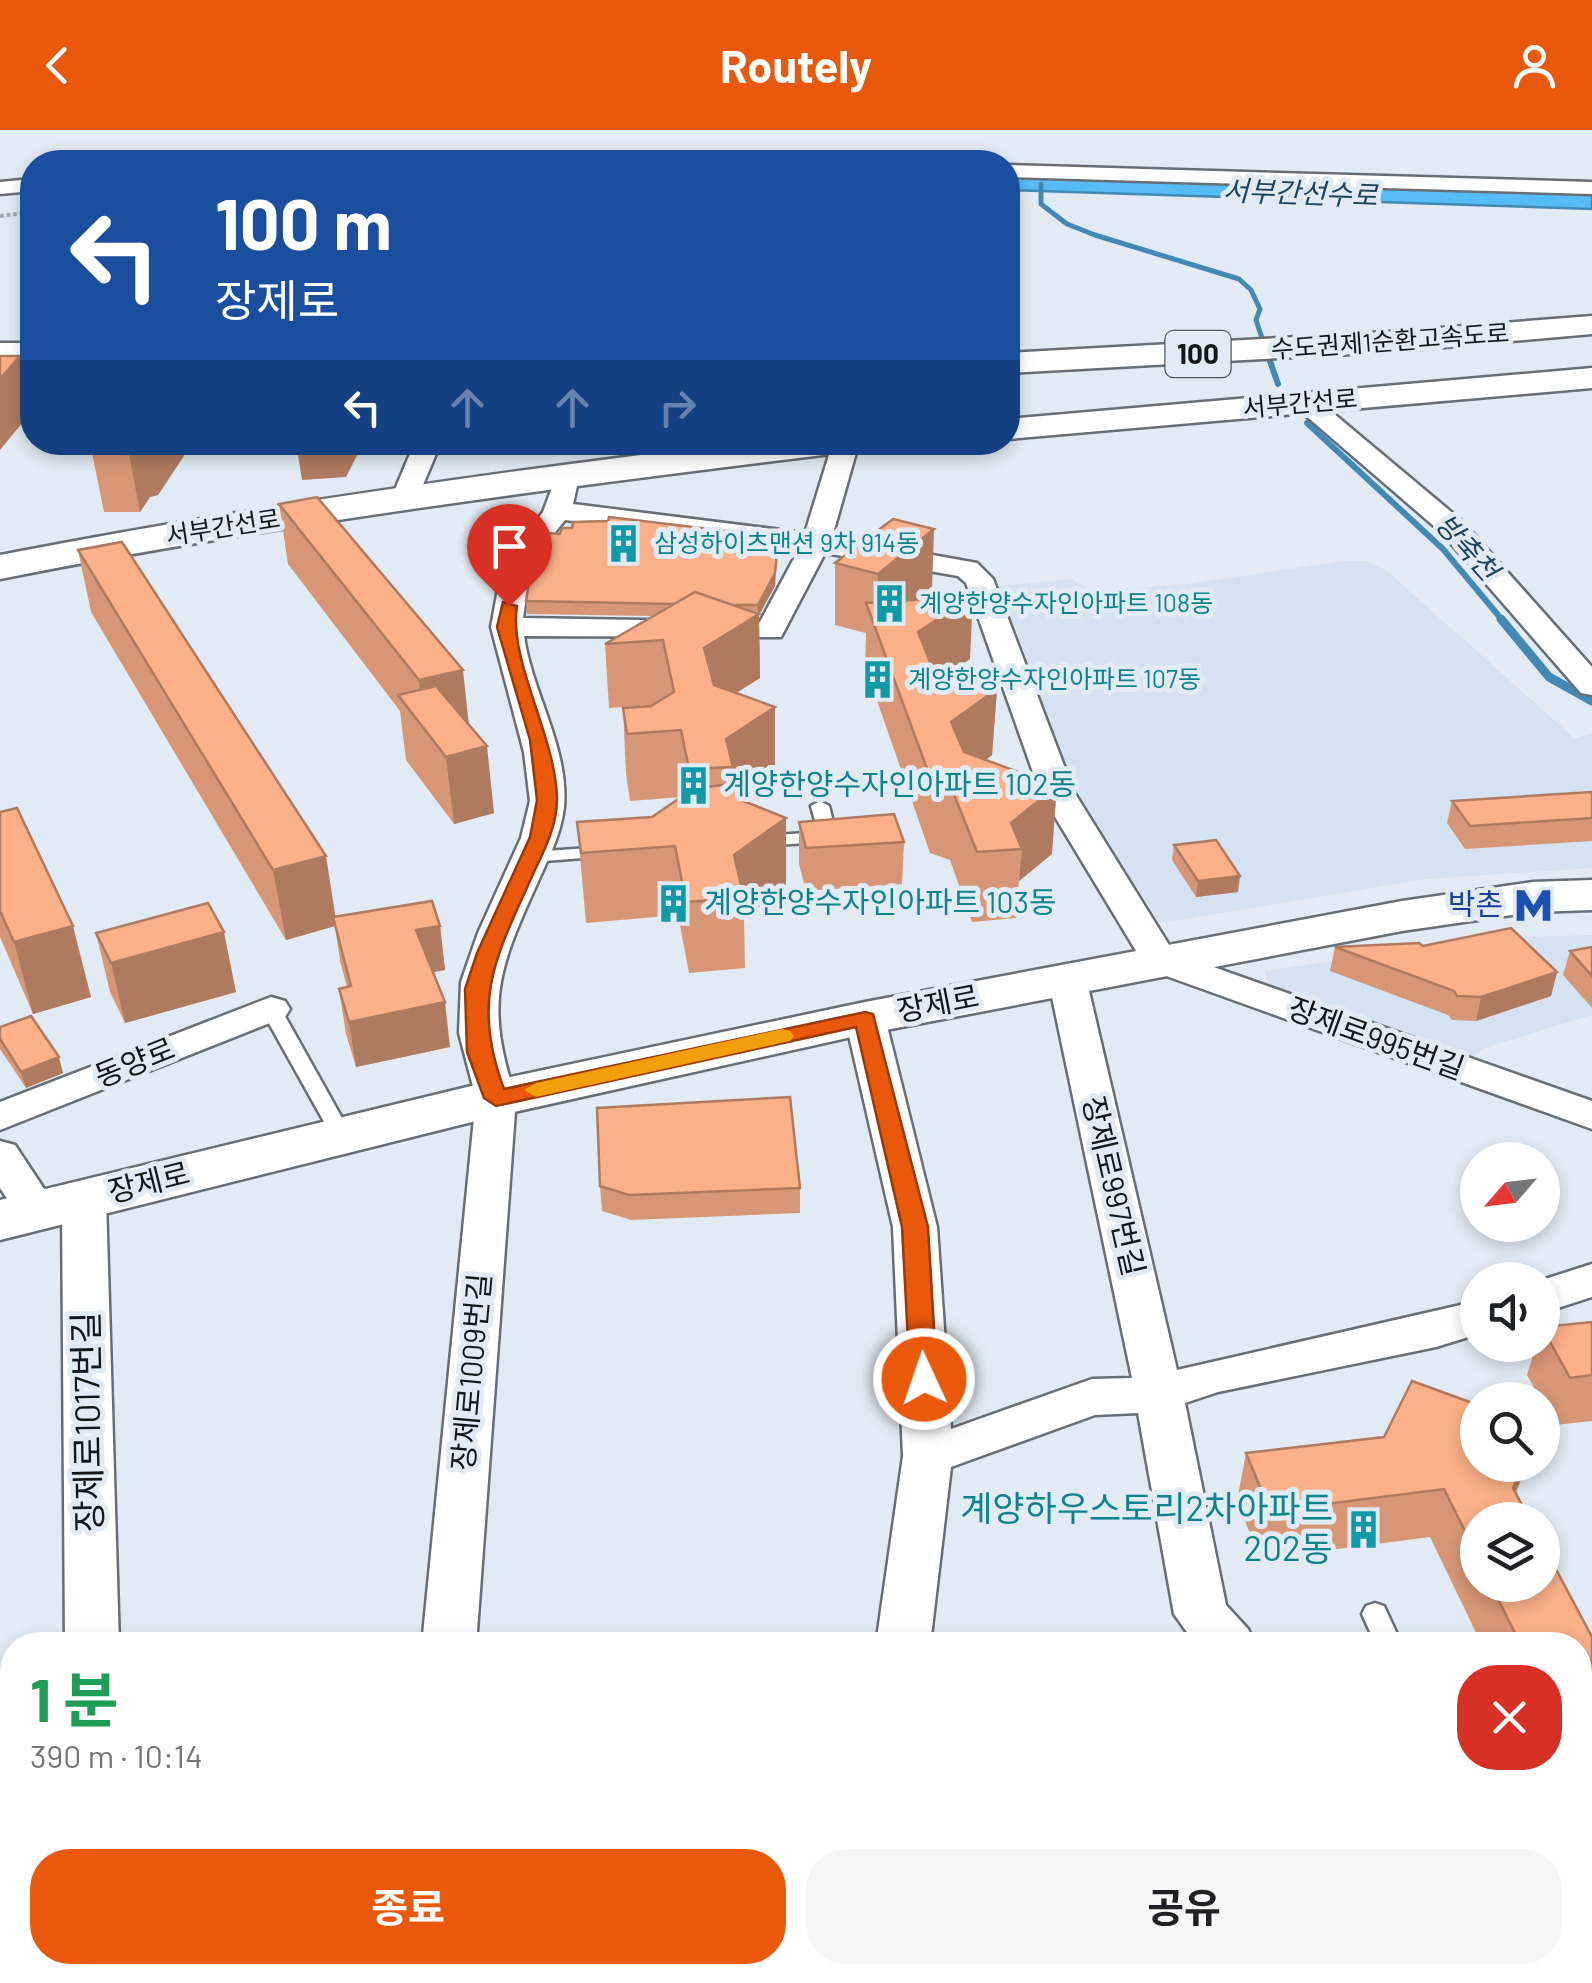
<!DOCTYPE html>
<html lang="ko">
<meta charset="utf-8">
<style>
:root{--surface:#fff;--page:#f6f6f6;--text:#202124;--muted:#757577;--accent:#ea580c}
body{margin:0;font-family:Barlow,"Noto Sans KR",sans-serif;background:var(--page);color:var(--text);height:100vh;display:flex;flex-direction:column;font-size:38px;white-space:nowrap}
*{box-sizing:border-box;margin:0}
p{font-size:32px;color:var(--muted)}
.icon{flex:none;width:55px;height:55px;fill:none;stroke:currentColor;stroke-width:2;stroke-linecap:round;stroke-linejoin:round}
.map{position:relative;flex:1;overflow:hidden}
.details{position:absolute;left:0px;top:1502px;width:1592px;height:352px;display:flex;flex-direction:column;background:var(--surface);border-radius:40px 40px 0 0;box-shadow:0 5px 15px #0003}
.details>*{flex:none}
.banner{position:absolute;left:20px;top:20px;width:1000px;height:305px;border-radius:40px;box-shadow:0 5px 15px #0003;background:#1a4fa0;color:#fff;overflow:hidden}
.needle{width:65px;rotate:242deg}
.fabs{position:absolute;left:1460px;top:1012px;display:grid;gap:20px}
.fabs a{display:grid;place-items:center;width:100px;height:100px;border-radius:50%;background:var(--surface);box-shadow:0 5px 15px #0003;font-size:50px}
.pin{position:absolute;display:grid;place-items:center;width:85px;height:85px;color:#fff;margin:-102px -42px;border-radius:50% 50% 50% 0;rotate:-45deg;box-shadow:0 0 10px #0007}
.pin .icon{rotate:45deg}
.me{position:absolute;width:110px;margin:-55px;rotate:357deg;stroke-linejoin:round;filter:drop-shadow(0 0 8px #0008)}
.turn{display:flex;align-items:center;gap:35px;height:210px;padding:0 30px;font-size:45px}
.turn .icon{width:130px;height:130px;stroke-width:2.5}
.turn b{display:block;font-size:70px;line-height:85px}
.lanes{display:flex;align-items:center;height:95px;padding:0 30px;background:#0003;justify-content:center;gap:50px;direction:ltr}
.lanes .off{opacity:.35}
.round{display:grid;place-items:center;flex:none;width:105px;height:105px;border-radius:40px;background:var(--page)}
.summary{display:flex;align-items:center;justify-content:space-between;height:170px;padding:0 30px}
h1{font-size:60px;font-weight:700;line-height:75px;color:#1e9e55}
.button{display:flex;gap:20px;margin-top:auto;padding:20px 30px}
.button a{flex:1;height:115px;border-radius:40px;background:var(--accent);color:#fff;font-size:40px;font-weight:700;line-height:115px;text-align:center}
.button a+a{background:var(--page);color:var(--text)}
header{display:flex;justify-content:space-between;align-items:center;height:130px;padding:0 30px;background:var(--accent);color:#fff;font-size:45px;font-weight:700}
.map>svg:first-child{display:block}
.built{fill:#d4e2f1}
.water{fill:#56bcf7;stroke:#428ab5;stroke-width:2.5}
.lines{fill:none;stroke-linecap:round;stroke-linejoin:round}
.stream-far2{stroke:#428ab5;stroke-width:5}
.stream-far1{stroke:#428ab5;stroke-width:6}
.stream{stroke:#428ab5;stroke-width:9}
.lane-casing{stroke:#676e76;stroke-width:5}
.street-casing{stroke:#676e76;stroke-width:5}
.secondary-casing{stroke:#676e76;stroke-width:5}
.highway-casing{stroke:#676e76;stroke-width:5}
.path{stroke:#a3aab1;stroke-width:4;stroke-dasharray:4 2.5;stroke-linecap:butt}
.lane{fill:#fff;fill-rule:evenodd}
.street{fill:#fff;fill-rule:evenodd}
.secondary{fill:#fff;fill-rule:evenodd}
.highway{fill:#fff;fill-rule:evenodd}
.wall{fill:#d79776}
.shaded-wall{fill:#af7b60}
.building{fill:#fab089;stroke:#af7b60;stroke-width:2.5}
.route{fill:#ea580c;stroke:#983908;stroke-width:2.5}
.slow{fill:#f59e0b}
.labels{text-anchor:middle;stroke-width:10;stroke-linejoin:round;paint-order:stroke}
.far-street-label{font-size:25px;fill:#14171a;stroke:#e2ebf3}
.far-culture-label{font-size:25px;fill:#0d838f;stroke:#e2ebf3;text-anchor:start}
.far-water-label{font-size:28px;font-style:italic;fill:#1b455e;stroke:#e2ebf3}
.shield{fill:#e2ebf3;stroke:#52575b;stroke-width:2.5}
.shield-label{font-size:28px;font-weight:bold;fill:#14171a}
.culture-label{font-size:30px;fill:#0d838f;stroke:#e2ebf3;text-anchor:start}
.transit-label{font-size:30px;fill:#164399;stroke:#e2ebf3;text-anchor:end}
.street-label{font-size:30px;fill:#14171a;stroke:#e2ebf3}
.near-street-label{font-size:35px;fill:#14171a;stroke:#e2ebf3}
.near-culture-label{font-size:35px;fill:#0d838f;stroke:#e2ebf3;text-anchor:end}
</style>
<header><svg class="icon" aria-label="back" viewBox="0 0 24 24"><path d="M15 5l-7 7 7 7"/></svg>Routely<svg class="icon" aria-label="person" viewBox="0 0 24 24"><circle cx="12" cy="8" r="4"/><path d="M4 21q1-7 8-7t8 7"/></svg></header>
<div class="map">
<svg width="1592" height="1853" viewBox="0 0 1592 1853">
<rect width="100%" height="100%" fill="#e2ebf3"/>
<!-- built -->
<g class="built">
<path d="M1343,431H1366L1386,440L1574,608L1592,604V738L1426,749L1160,793L1076,665L1000,456L1072,449L1092,461L1188,454Z"/>
<path d="M1592,805V885L1487,917L1465,931L1270,860L1265,841L1488,808Z"/>
</g>
<!-- water -->
<path class="water" d="M1008,44L1592,63V79L1008,60Z"/>
<g class="lines">
<!-- stream-far2 -->
<path class="stream-far2" d="M1041,54V74L1067,94L1095,105L1239,149L1251,160L1260,179L1256,190L1265,217"/>
<!-- stream-far1 -->
<g class="stream-far1">
<path d="M1264,214L1278,254"/>
<path d="M1307,293L1443,419L1503,491"/>
</g>
<!-- stream -->
<path class="stream" d="M1501,489L1549,547L1592,571"/>
<defs>
<g id="lane">
<path d="M820,671L829,676L837,707L834,711L763,716L754,711L763,706L818,702L811,676Z"/>
<path d="M604,717L610,718L613,722L610,726L531,732L522,727L531,722Z"/>
<path d="M271,873L281,879L352,1006L349,1011H335L332,1006L261,879Z"/>
<path d="M1375,1473L1384,1476L1402,1515H1376L1362,1484L1366,1476Z"/>
<path d="M1592,1703V1729L1580,1731V1705Z"/>
</g>
<g id="street">
<path d="M1008,35L1592,52V64L1008,47Z"/>
<path d="M32,49V61L0,64V52Z"/>
<path d="M1306,266L1315,268L1462,391L1592,537V565L1581,563L1442,403L1297,278L1294,273Z"/>
<path d="M415,312H441L417,369L404,377L391,369Z"/>
<path d="M833,312H859L832,407L977,433L993,449L1074,662L1174,823L1592,971V999L1147,839L1040,662L966,453L958,446L825,423L781,507L524,506C532,563 569,618 564,677C561,705 547,731 536,756C497,842 485,876 516,968L476,1515H422L476,968L459,903L461,852L478,803L521,708L530,671L524,622L491,497L503,432L543,382L555,350L564,348L577,356L573,374L805,403ZM565,390L799,419L760,492L523,488L531,432Z"/>
<path d="M1067,837L1080,840L1086,848L1177,1240L1478,1171V1204L1436,1217L1218,1262L1185,1273L1226,1475L1248,1499L1256,1515H1196L1174,1484L1138,1283L1095,1285L951,1337L930,1515H876L903,1326L893,1097L845,888L851,880L865,876L879,880L885,888L937,1097L951,1299L1092,1249L1132,1248L1048,848L1054,840Z"/>
<path d="M271,867L285,871L290,879L285,887L0,1000V972Z"/>
<path d="M0,1011L15,1015L58,1080L51,1090L36,1095L21,1090L0,1058Z"/>
<path d="M84,1055L99,1059L106,1069L119,1515H65L62,1069L69,1059Z"/>
<path d="M1592,1134V1167L1542,1183V1150Z"/>
<path d="M12,1653V1703L0,1706V1654Z"/>
<path d="M1592,1778V1834L1580,1838V1782Z"/>
<rect x="66" y="1842" width="62" height="11"/>
<path d="M292,1842H358L354,1853H287Z"/>
<path d="M666,1842H762L766,1851L768,1842H830L827,1853H670Z"/>
<path d="M1172,1842H1239L1244,1853H1176Z"/>
<path d="M1435,1842H1517L1513,1853H1430Z"/>
</g>
<g id="secondary">
<path d="M1592,238V258L1008,309V289Z"/>
<path d="M746,312H856L851,319L839,323C558,357 278,394 0,449V425C247,377 496,342 746,312Z"/>
<path d="M1592,750V780L1533,782L1402,801L865,904L496,986L0,1110V1070L496,950L865,872L1402,771L1533,752Z"/>
</g>
<g id="highway">
<path d="M1592,186V204L1388,222L1008,243V223L1388,202Z"/>
<rect x="0" y="213" width="32" height="20"/>
</g>
</defs>
<!-- lane casing -->
<use href="#lane" class="lane-casing"/>
<!-- street casing -->
<use href="#street" class="street-casing"/>
<!-- secondary casing -->
<use href="#secondary" class="secondary-casing"/>
<!-- highway casing -->
<use href="#highway" class="highway-casing"/>
<!-- path -->
<path class="path" d="M0,86L32,82"/>
<!-- lane -->
<use href="#lane" class="lane"/>
<!-- street -->
<use href="#street" class="street"/>
<!-- secondary -->
<use href="#secondary" class="secondary"/>
<!-- highway -->
<use href="#highway" class="highway"/>
</g>
<!-- wall -->
<g class="wall">
<path d="M193,312L158,365L150,367L140,382H104L92,323Z"/>
<path d="M279,374L469,594L494,683L454,694L406,630L400,581L288,434Z"/>
<path d="M893,389L932,459L920,469L970,529L949,543L997,559L992,625L986,630L1052,724L1019,751L1016,788L972,792L950,730L930,723L865,536L866,503L835,495V433Z"/>
<path d="M572,398L737,415L736,422L777,423L775,456L759,485L760,548L736,563L775,643L740,667L741,670L786,688V757L744,788L745,838L689,843L678,785L586,793L577,692L652,687L682,667L630,671L626,644L623,578L651,575L609,578L605,514L652,486L527,484L526,471L560,404Z"/>
<path d="M78,420L335,786L440,796L445,840L433,842L450,917L356,937L346,904L339,859L347,857L340,831L335,796L286,810L91,482Z"/>
<path d="M1592,662V711L1465,719L1447,693L1452,671Z"/>
<path d="M0,682L91,867L33,884L0,807Z"/>
<path d="M799,692L904,712L902,754L806,761L799,734Z"/>
<path d="M1174,715L1238,762L1196,767L1172,730Z"/>
<path d="M96,803L236,862L125,893L110,862Z"/>
<path d="M1423,816L1557,842L1551,866L1476,891L1452,890L1448,885L1330,841L1335,817Z"/>
<path d="M1592,817V878L1563,845L1570,821Z"/>
<path d="M0,897L63,943L26,958L0,919Z"/>
<path d="M600,1056L800,1058V1083L631,1090L602,1081Z"/>
<path d="M1592,1192V1291L1555,1295L1527,1245L1536,1215H1542V1197Z"/>
<path d="M1246,1323L1523,1345L1516,1363L1478,1390V1455H1542L1592,1507V1688L1580,1689V1515H1482L1430,1407L1260,1429L1237,1371Z"/>
</g>
<!-- shaded-wall -->
<g class="shaded-wall">
<path d="M20,226L32,281L0,320V249Z"/>
<path d="M137,312H193L158,365L150,367L140,382L129,324Z"/>
<path d="M296,312H364L346,347L302,350Z"/>
<path d="M934,399L932,459L878,505L877,500L878,444Z"/>
<path d="M777,423L775,456L759,485L760,548L706,582L704,518L758,485V475Z"/>
<path d="M973,466L970,529L915,566L918,502Z"/>
<path d="M463,540L470,605L424,599L419,550Z"/>
<path d="M997,559L992,625L948,658L951,592Z"/>
<path d="M775,577V643L733,672V637L726,609Z"/>
<path d="M487,616L494,683L454,694L446,627Z"/>
<path d="M1057,656L1052,724L1019,751L1022,719L1011,693Z"/>
<path d="M786,688V757L744,788V768L734,725Z"/>
<path d="M326,726L337,796L333,787L335,796L286,810L273,740Z"/>
<path d="M1240,746L1238,762L1196,767L1198,751Z"/>
<path d="M73,796L91,867L33,884L14,812Z"/>
<path d="M440,796L445,840L422,844L416,800Z"/>
<path d="M224,802L236,862L125,893L111,833Z"/>
<path d="M1557,842L1551,866L1476,891L1481,867Z"/>
<path d="M445,872L450,917L356,937L349,892Z"/>
<path d="M59,927L63,943L26,958L21,942Z"/>
<path d="M1523,1335H1526L1505,1390L1513,1358Z"/>
</g>
<!-- building -->
<g class="building">
<path d="M0,226H20L0,249Z"/>
<path d="M100,312H137L129,324L92,323Z"/>
<path d="M317,367L463,540L419,550L279,374Z"/>
<path d="M609,387L736,402L734,422L777,423L775,443L758,475H731L695,462L675,474L526,471L534,421L548,403L560,404L562,398H572L573,392L608,391Z"/>
<path d="M893,389L934,399L878,444L835,433Z"/>
<path d="M122,412L326,726L273,740L78,420Z"/>
<path d="M695,462L759,484L704,518L714,555L775,577L726,609L733,637L689,639L681,600L627,604L623,578L651,576L674,562L663,510L605,514Z"/>
<path d="M973,466L918,502L932,537L997,559L951,592L964,622L1057,656L1011,693L1022,719L977,722L953,662L933,655L866,473Z"/>
<path d="M436,556L487,616L446,627L398,565Z"/>
<path d="M737,653L741,670L786,688L734,725L744,768L686,772L675,716L581,723L577,692L652,687L693,659Z"/>
<path d="M1592,662V688L1470,696L1452,671Z"/>
<path d="M17,678L73,796L14,812L0,781V682Z"/>
<path d="M894,684L904,712L806,718L799,692Z"/>
<path d="M1216,710L1240,746L1198,751L1174,715Z"/>
<path d="M432,771L440,796L416,800L445,872L349,892L339,859L351,856L333,787Z"/>
<path d="M208,773L224,802L111,833L96,803Z"/>
<path d="M1511,798L1557,842L1481,867L1457,866L1454,861L1335,817L1419,813L1423,816Z"/>
<path d="M1592,817V846L1570,821Z"/>
<path d="M31,886L59,927L21,942L0,909V897Z"/>
<path d="M790,967L800,1058L629,1065L600,1056L597,978Z"/>
<path d="M1592,1192V1245L1570,1248L1542,1197Z"/>
<path d="M1412,1251L1478,1275V1335H1523L1513,1358L1530,1390H1478V1427L1444,1359L1270,1381L1246,1323L1384,1307Z"/>
<path d="M1542,1413L1592,1507V1642L1585,1643L1580,1632V1515H1521L1491,1455H1542Z"/>
</g>
<!-- route -->
<path class="route" d="M503,472L517,476C508,531 556,606 557,669C557,695 545,719 534,742C497,825 470,868 504,959L865,882L873,884L928,1097L937,1249L933,1256H914L910,1249L902,1097L856,897L496,976L484,968L467,922L465,859L477,823L530,707L537,670L530,610L497,497Z"/>
<!-- slow -->
<path class="slow" d="M782,899L790,901L794,906L790,911L536,967L524,960L536,953Z"/>
<!-- icons -->
<defs>
<symbol id="building-bare" viewBox="-9 -9 18 18"><path d="M-4-6H4V6H1V3H-1V6H-4ZM-2.5-4.3h1.7v1.8h-1.7ZM.8-4.3h1.7v1.8H.8ZM-2.5-1h1.7V.8h-1.7ZM.8-1h1.7V.8H.8Z" fill="#0f9aa8" stroke="#e2ebf3" stroke-width="2.5" paint-order="stroke"/></symbol>
<symbol id="metro-bare" viewBox="-9 -9 18 18"><path d="M-5.5 5V-5H-3L0 0L3-5H5.5V5H3V-.5L0 4L-3-.5V5Z" fill="#1a4fb4" stroke="#e2ebf3" stroke-width="2.5" paint-order="stroke"/></symbol>
</defs>
<g fill-rule="evenodd">
<use href="#building-bare" x="596" y="386" width="55" height="55"/>
<use href="#building-bare" x="862" y="446" width="55" height="55"/>
<use href="#building-bare" x="850" y="522" width="55" height="55"/>
<use href="#building-bare" x="666" y="628" width="55" height="55"/>
<use href="#building-bare" x="646" y="746" width="55" height="55"/>
<use href="#metro-bare" x="1506" y="748" width="55" height="55"/>
<use href="#building-bare" x="1336" y="1372" width="55" height="55"/>
</g>
<g class="labels">
<!-- far-street labels -->
<g class="far-street-label">
<text transform="translate(1390 211) rotate(-4)" y="9">수도권제1순환고속도로</text>
<text transform="translate(1300 273) rotate(-5)" y="9">서부간선로</text>
<text transform="translate(223 397) rotate(-9)" y="9">서부간선로</text>
</g>
<!-- far-culture labels -->
<g class="far-culture-label">
<text x="654" y="422">삼성하이츠맨션 9차 914동</text>
<text x="919" y="482">계양한양수자인아파트 108동</text>
<text x="908" y="558">계양한양수자인아파트 107동</text>
</g>
<!-- far-water labels -->
<g class="far-water-label">
<text transform="translate(1300 63) rotate(2)" y="10">서부간선수로</text>
<text transform="translate(1467 417) rotate(48)" y="10">방축천</text>
</g>
<!-- shield labels -->
<rect class="shield" x="1165.5" y="201" width="65" height="46" rx="8"/>
<g class="shield-label">
<text x="1198" y="234">100</text>
</g>
<!-- culture labels -->
<g class="culture-label">
<text x="723" y="665">계양한양수자인아파트 102동</text>
<text x="704" y="783">계양한양수자인아파트 103동</text>
</g>
<!-- transit labels -->
<g class="transit-label">
<text x="1503" y="785">박촌</text>
</g>
<!-- street labels -->
<g class="street-label">
<text transform="translate(938 874) rotate(-11)" y="10">장제로</text>
<text transform="translate(1376 909) rotate(20)" y="10">장제로995번길</text>
<text transform="translate(135 933) rotate(-22)" y="10">동양로</text>
<text transform="translate(149 1053) rotate(-14)" y="10">장제로</text>
<text transform="translate(1113 1056) rotate(77)" y="10">장제로997번길</text>
<text transform="translate(472 1242) rotate(-85)" y="10">장제로1009번길</text>
</g>
<!-- near-street labels -->
<g class="near-street-label">
<text transform="translate(88 1292) rotate(-91)" y="12">장제로1017번길</text>
</g>
<!-- near-culture labels -->
<g class="near-culture-label">
<text x="1333" y="1391">계양하우스토리2차아파트<tspan x="1333" dy="40">202동</tspan></text>
</g>
</g>
</svg>
<div class="fabs">
<a><svg class="needle" viewBox="-14 -14 28 28"><path d="M0-13l5 13h-10z" fill="#e53935"/><path d="M0 13l5-13h-10z" fill="#757577"/></svg></a>
<a><svg class="icon" aria-label="sound" viewBox="0 0 24 24"><path d="M4 9h4l5-4v14l-5-4H4zM17 9q2 3 0 6"/></svg></a>
<a><svg class="icon" aria-label="search" viewBox="0 0 24 24"><circle cx="10" cy="10" r="6"/><path d="M15 15l6 6"/></svg></a>
<a><svg class="icon" aria-label="layers" viewBox="0 0 24 24"><path d="M12 4l9 5-9 5-9-5zM3 14l9 5 9-5"/></svg></a>
</div>
<div class="pin" style="left:509px;top:476px;background:#d93025"><svg class="icon" aria-label="arrive" viewBox="0 0 24 24"><path d="M6 21V4h12l-3 4 3 4H6"/></svg></div>
<svg class="me" style="left:924px;top:1249px" viewBox="-20 -20 40 40"><circle r="17" fill="#ea580c" stroke="#fff" stroke-width="3"/><path d="M0-11L8 9 0 5-8 9z" fill="#fff"/></svg>
<div class="banner">
<div class="turn"><svg class="icon" aria-label="left" viewBox="0 0 24 24"><path d="M17 20v-9H6M10 6l-5 5 5 5"/></svg><div><b>100 m</b>장제로</div></div>
<div class="lanes"><svg class="icon" aria-label="left" viewBox="0 0 24 24"><path d="M17 20v-9H6M10 6l-5 5 5 5"/></svg><svg class="icon off" aria-label="ahead" viewBox="0 0 24 24"><path d="M12 20V5M6 11l6-6 6 6"/></svg><svg class="icon off" aria-label="ahead" viewBox="0 0 24 24"><path d="M12 20V5M6 11l6-6 6 6"/></svg><svg class="icon off" aria-label="right" viewBox="0 0 24 24"><path d="M7 20v-9h11M14 6l5 5-5 5"/></svg></div>
</div>
<section class="details">
<div class="summary"><div><h1>1 분</h1><p>390 m · 10:14</p></div><a class="round" style="background:#d93025;color:#fff"><svg class="icon" aria-label="close" viewBox="0 0 24 24"><path d="M6 6l12 12M18 6L6 18"/></svg></a></div>
<div class="button"><a>종료</a><a>공유</a></div>
</section>
</div>
